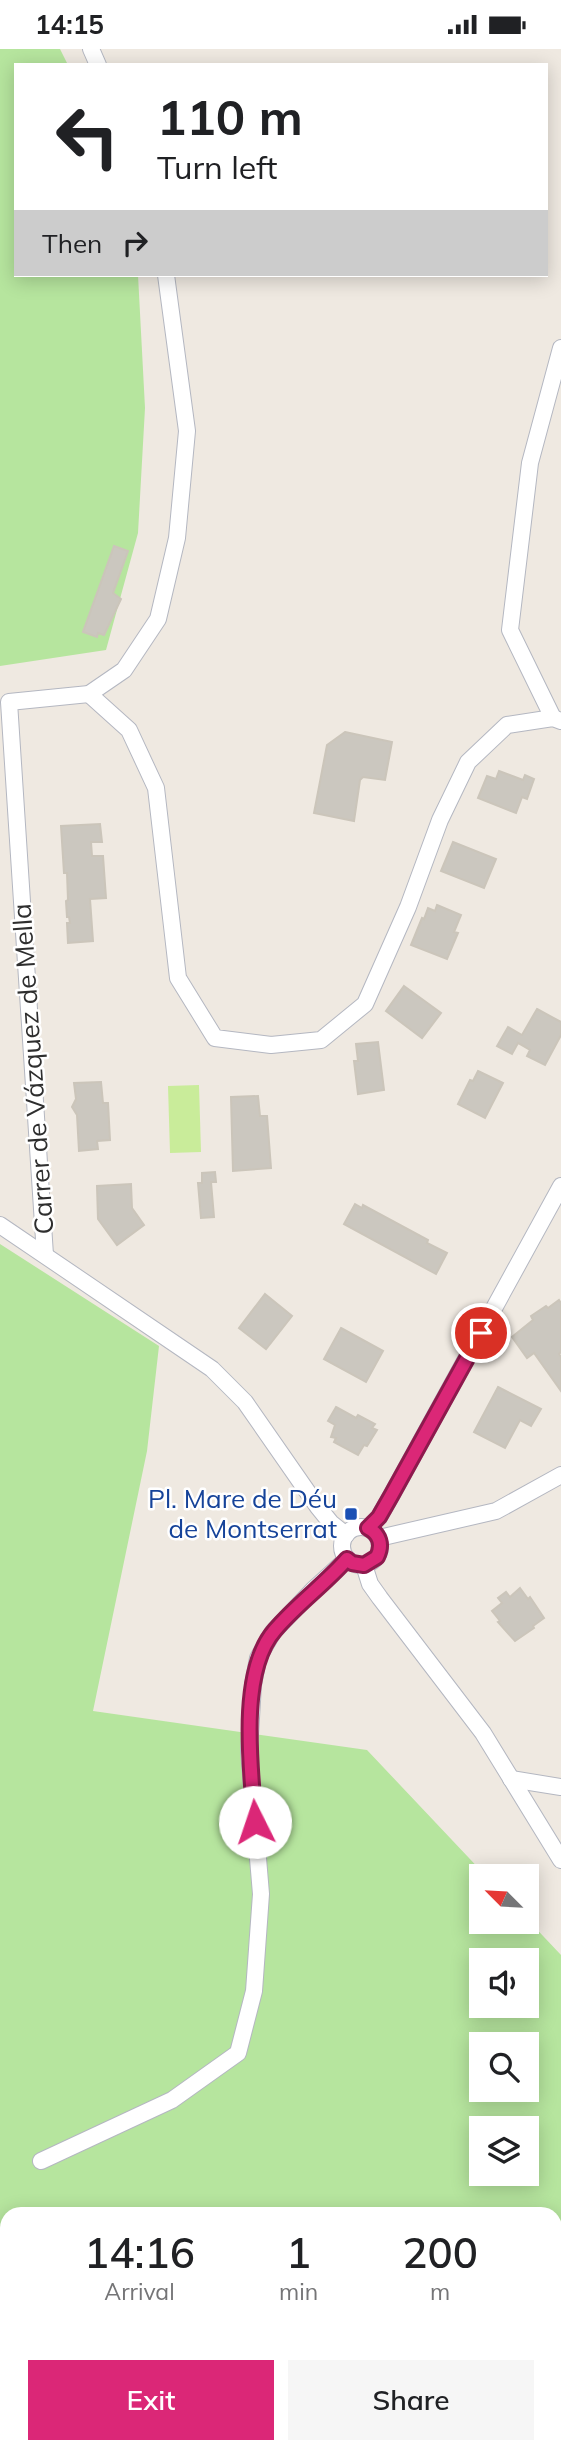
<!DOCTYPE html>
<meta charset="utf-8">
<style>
:root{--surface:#fff;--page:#f6f6f6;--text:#202124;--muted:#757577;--accent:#db2777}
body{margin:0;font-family:Mulish,sans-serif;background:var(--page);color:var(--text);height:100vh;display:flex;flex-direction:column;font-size:26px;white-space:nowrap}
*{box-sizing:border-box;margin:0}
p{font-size:23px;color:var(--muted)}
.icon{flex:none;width:38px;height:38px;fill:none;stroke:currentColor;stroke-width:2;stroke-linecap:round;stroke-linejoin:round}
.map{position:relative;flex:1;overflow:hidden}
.panel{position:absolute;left:0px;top:2158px;width:562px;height:247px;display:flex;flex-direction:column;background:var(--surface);border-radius:21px 21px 0 0;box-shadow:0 4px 18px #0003}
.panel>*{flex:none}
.top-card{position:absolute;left:14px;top:14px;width:534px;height:214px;border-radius:0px;box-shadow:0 4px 18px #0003;background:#fff;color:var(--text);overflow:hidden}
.needle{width:46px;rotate:294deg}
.fabs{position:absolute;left:469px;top:1815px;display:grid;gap:14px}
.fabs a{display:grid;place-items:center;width:70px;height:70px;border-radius:0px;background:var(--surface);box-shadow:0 4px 18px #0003;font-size:35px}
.pin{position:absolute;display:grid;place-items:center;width:60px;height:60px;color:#fff;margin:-30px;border:4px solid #fff;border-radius:50%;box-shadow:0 2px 7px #0007}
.me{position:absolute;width:77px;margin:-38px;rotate:356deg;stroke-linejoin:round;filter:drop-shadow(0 0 5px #0008)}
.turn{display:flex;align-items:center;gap:24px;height:147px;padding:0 28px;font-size:32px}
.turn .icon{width:91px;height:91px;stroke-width:2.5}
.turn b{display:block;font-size:49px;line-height:60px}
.then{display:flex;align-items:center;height:66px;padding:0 28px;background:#0003;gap:14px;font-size:26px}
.eta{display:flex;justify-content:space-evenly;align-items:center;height:119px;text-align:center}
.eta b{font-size:42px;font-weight:600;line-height:49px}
.cta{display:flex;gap:14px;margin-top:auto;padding:14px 28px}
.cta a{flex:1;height:80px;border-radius:0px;background:var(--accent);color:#fff;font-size:28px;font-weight:600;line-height:80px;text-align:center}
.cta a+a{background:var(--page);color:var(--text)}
.status{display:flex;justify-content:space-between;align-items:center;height:49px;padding:0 35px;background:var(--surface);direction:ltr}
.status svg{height:19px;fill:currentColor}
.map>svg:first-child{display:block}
.green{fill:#b6e59e;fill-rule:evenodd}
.pitch{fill:#c9ec9a}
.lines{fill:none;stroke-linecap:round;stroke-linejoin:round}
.stream{stroke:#75cff0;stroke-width:6}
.building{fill:#cbc7bf;stroke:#cbc5ba;stroke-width:2}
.street-casing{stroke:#b4b7c1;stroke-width:18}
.street{stroke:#fff;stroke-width:16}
.route-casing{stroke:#8e194d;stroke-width:18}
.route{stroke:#db2777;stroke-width:12}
.transit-dot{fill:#1a4fb4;stroke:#fff;stroke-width:2.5}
.labels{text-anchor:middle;stroke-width:5;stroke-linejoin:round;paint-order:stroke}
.street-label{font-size:26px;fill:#2e2e2e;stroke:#fff}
.transit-label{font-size:26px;fill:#164399;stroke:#fff;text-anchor:end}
</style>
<div class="status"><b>14:15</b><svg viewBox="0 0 49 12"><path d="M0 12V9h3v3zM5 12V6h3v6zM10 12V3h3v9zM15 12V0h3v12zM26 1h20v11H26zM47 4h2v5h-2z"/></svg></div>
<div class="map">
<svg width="561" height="2403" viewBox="0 0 561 2403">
<rect width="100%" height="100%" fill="#efe9e1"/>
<!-- green -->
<g class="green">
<path d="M0,0H60L68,16H16V226H138L145,359L138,484L106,601L0,617Z"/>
<path d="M0,1195L159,1297L147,1402L93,1662L367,1701L486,1827H481V1872H527V1870L561,1906V2403H0ZM481,1911H527V1956H481ZM481,1995H527V2040H481ZM481,2079H527V2124H481ZM7,2165H555V2398H7Z"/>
</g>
<!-- pitch -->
<path class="pitch" d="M199,1036L201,1103L170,1104L168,1037Z"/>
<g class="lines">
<!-- stream -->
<path class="stream" d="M555,2304L561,2306"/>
</g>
<!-- building -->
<g class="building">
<path d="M114,497L128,502L113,544L121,550L104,586L98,584L97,588L83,583Z"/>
<path d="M345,683L392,693L385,731L363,728L360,731L354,772L314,764L327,696Z"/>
<path d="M499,722L523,731L525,726L534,730L527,750L522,748L516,764L478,749L487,727L496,730Z"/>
<path d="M100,775L102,793H91L92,807H103L106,849L90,850L93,892L68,894L67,874H70L69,868H67L66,852L68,851L67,824H64L61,777Z"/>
<path d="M453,793L496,810L484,839L441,822Z"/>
<path d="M437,856L461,866L454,883L458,884L447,910L411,896L422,869L424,870L428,859L435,862Z"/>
<path d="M404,937L441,964L422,989L386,962Z"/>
<path d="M537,960L561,973V986L545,1016L527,1007L530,1001L518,994L512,1005L497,997L508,978L522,986Z"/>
<path d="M378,993L384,1041L358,1045L354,1012H358L356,995Z"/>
<path d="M478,1022L503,1034L485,1069L458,1055L470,1031L473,1032Z"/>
<path d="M101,1033L103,1054H108L110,1091L97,1092L98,1100L79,1102L77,1066L72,1058L76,1050L74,1034Z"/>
<path d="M258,1047L260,1067H267L271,1119L233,1122L231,1048Z"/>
<path d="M215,1123L216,1133H211L214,1168L201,1169L198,1134H202V1124Z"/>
<path d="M131,1135L132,1159L144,1176L117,1196L98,1170L97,1137Z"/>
<path d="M355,1155L362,1159L363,1156L428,1191L427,1194L447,1204L436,1225L344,1175Z"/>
<path d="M265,1245L292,1267L266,1300L239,1279Z"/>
<path d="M559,1251L561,1254V1303L559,1305L561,1308V1342L534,1304L527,1309L512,1288L533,1271L531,1267L546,1257L548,1259Z"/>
<path d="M341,1279L383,1302L366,1333L324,1310Z"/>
<path d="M498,1338L541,1360L531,1377L520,1371L505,1399L474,1383Z"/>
<path d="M336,1358L356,1369L358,1366L375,1375L372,1379L377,1381L367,1397L364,1396L358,1406L334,1393L336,1389L331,1388L335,1376L328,1372Z"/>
<path d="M520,1539L528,1550L530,1548L544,1569L533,1577L534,1579L515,1592L498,1573L500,1572L492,1562L502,1554L498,1549L506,1543L510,1548Z"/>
</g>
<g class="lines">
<defs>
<g id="street">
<path d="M91,0L98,16"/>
<path d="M89,645L129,681L156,739L178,929L215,989L271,996L321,991L365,955L408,858L440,771L468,713L507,676L553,669L561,672"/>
<path d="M553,669L510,581L530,414L561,299"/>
<path d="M0,1176L212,1320L245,1353L318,1458L331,1474L346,1486"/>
<path d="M45,1206L9,653L89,645L124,621L158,570L177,489L187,382L166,226"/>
<circle cx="361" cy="1497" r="19"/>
<path d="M368,1479L379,1468L391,1447L561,1137"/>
<path d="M379,1489L496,1462L561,1426"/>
<path d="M364,1516L370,1535L380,1549L483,1684L561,1811"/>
<path d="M511,1730L561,1738"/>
<path d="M41,2112L172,2051L238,2004L254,1942L261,1845L249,1702L253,1636L258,1609L273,1583L313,1541L347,1510"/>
</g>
</defs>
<!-- street casing -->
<use href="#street" class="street-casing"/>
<!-- street -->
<use href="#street" class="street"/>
</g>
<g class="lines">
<defs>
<path id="route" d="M255,1773C251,1721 238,1623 275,1581C297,1555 325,1535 347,1510L352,1514L364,1516L377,1508C383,1496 380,1485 368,1479L379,1468L391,1447L481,1284"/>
</defs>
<!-- route casing -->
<use href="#route" class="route-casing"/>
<!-- route -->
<use href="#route" class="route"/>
</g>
<!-- markers -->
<rect class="transit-dot" x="344" y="1458" width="14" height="14" rx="3.5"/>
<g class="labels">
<!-- street labels -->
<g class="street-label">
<text transform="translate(33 1020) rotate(-94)" y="9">Carrer de Vázquez de Mella</text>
</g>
<!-- transit labels -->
<g class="transit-label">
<text x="337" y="1459">Pl. Mare de Déu<tspan x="337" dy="30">de Montserrat</tspan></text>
</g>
</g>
</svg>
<div class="fabs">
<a><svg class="needle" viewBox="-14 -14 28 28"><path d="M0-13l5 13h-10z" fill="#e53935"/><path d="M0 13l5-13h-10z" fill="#757577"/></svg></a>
<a><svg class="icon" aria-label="sound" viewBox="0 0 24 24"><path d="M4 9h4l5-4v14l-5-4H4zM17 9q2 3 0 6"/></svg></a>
<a><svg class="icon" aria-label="search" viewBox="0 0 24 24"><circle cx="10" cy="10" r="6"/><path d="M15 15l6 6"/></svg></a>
<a><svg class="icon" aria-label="layers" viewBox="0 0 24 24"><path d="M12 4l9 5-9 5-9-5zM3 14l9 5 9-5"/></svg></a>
</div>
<div class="pin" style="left:481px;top:1284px;background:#d93025"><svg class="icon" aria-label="arrive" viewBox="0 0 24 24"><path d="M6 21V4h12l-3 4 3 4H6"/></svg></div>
<svg class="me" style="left:255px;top:1773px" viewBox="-20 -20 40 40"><circle r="19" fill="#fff"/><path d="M0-13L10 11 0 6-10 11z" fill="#db2777"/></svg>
<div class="top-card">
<div class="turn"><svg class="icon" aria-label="left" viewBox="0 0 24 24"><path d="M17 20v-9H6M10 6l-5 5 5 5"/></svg><div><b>110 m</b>Turn left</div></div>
<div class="then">Then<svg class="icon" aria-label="right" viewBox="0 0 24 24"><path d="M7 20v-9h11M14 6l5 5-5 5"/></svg></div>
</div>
<section class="panel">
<div class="eta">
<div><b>14:16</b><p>Arrival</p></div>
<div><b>1</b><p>min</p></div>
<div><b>200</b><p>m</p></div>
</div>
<div class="cta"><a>Exit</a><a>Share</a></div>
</section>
</div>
